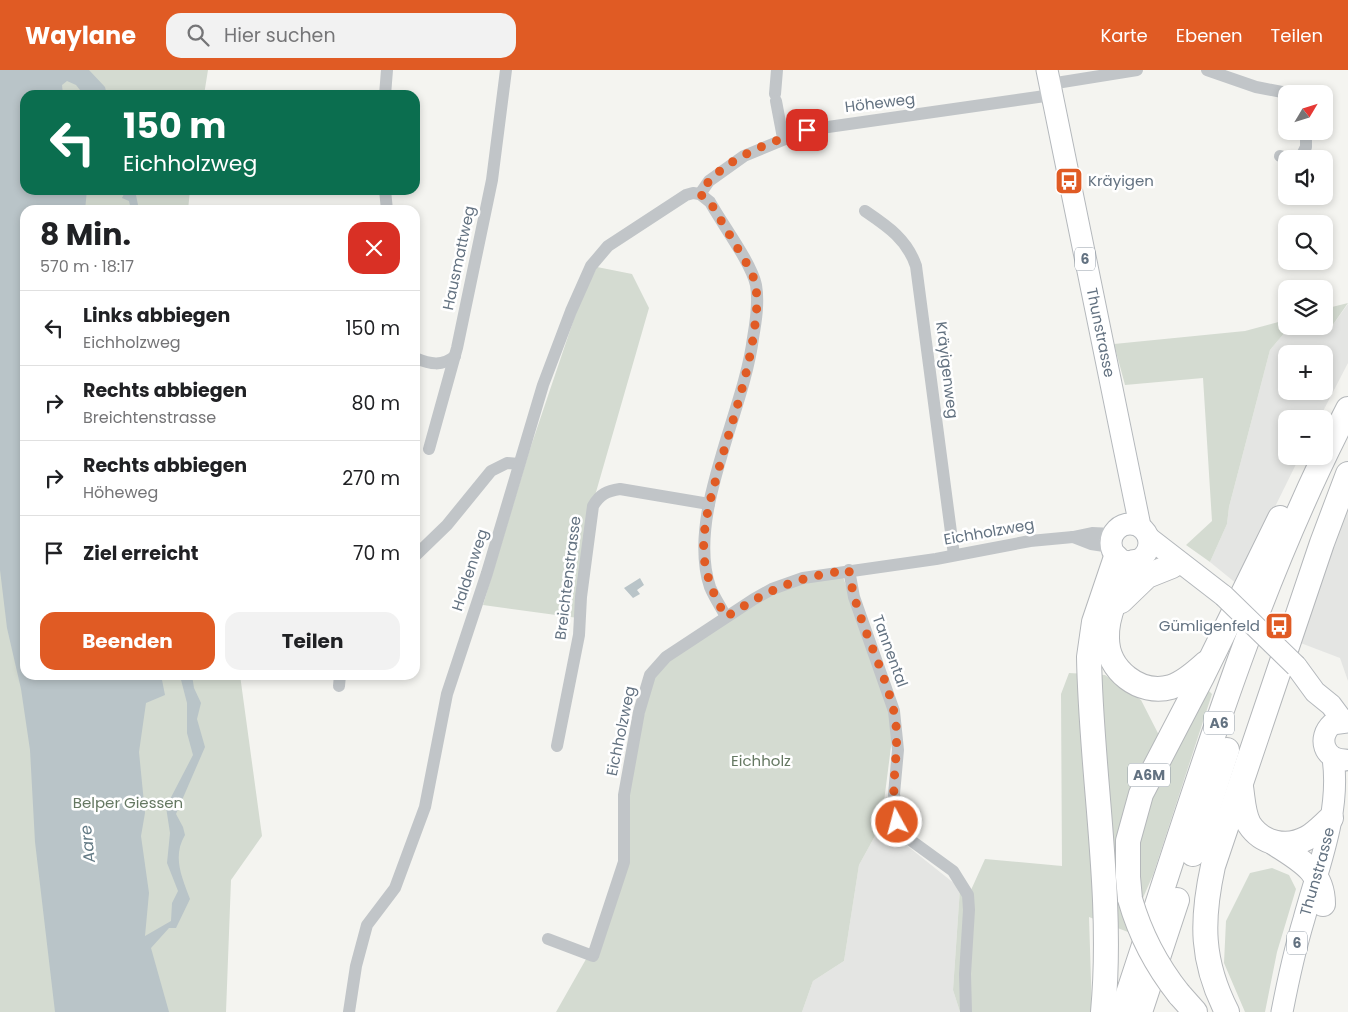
<!DOCTYPE html>
<html lang="de">
<meta charset="utf-8">
<style>
:root{--surface:#fff;--page:#f2f2f2;--text:#202124;--muted:#757577;--line:#e0e0e0;--accent:#e05b24}
body{margin:0;font-family:Poppins,sans-serif;background:var(--page);color:var(--text);height:100vh;display:flex;flex-direction:column;font-size:19px;white-space:nowrap}
*{box-sizing:border-box;margin:0}
p{font-size:16px;color:var(--muted)}
.icon{flex:none;width:28px;height:28px;fill:none;stroke:currentColor;stroke-width:2;stroke-linecap:round;stroke-linejoin:round}
.map{position:relative;flex:1;overflow:hidden}
.panel{position:absolute;left:20px;top:135px;width:400px;height:475px;display:flex;flex-direction:column;background:var(--surface);border-radius:15px;box-shadow:0 2px 8px #0003}
.panel>*{flex:none}
.guide{position:absolute;left:20px;top:20px;width:400px;height:105px;border-radius:15px;box-shadow:0 2px 8px #0003;background:#0b6e4f;color:#fff;overflow:hidden}
.needle{width:32px;rotate:52deg}
.tools{position:absolute;left:1278px;top:15px;display:grid;gap:10px}
.tools a{display:grid;place-items:center;width:55px;height:55px;border-radius:10px;background:var(--surface);box-shadow:0 2px 8px #0003;font-size:25px}
.pin{position:absolute;display:grid;place-items:center;width:42px;height:42px;color:#fff;margin:-21px;border-radius:10px;box-shadow:0 2px 8px #0006}
.me{position:absolute;width:55px;margin:-28px;rotate:353deg;stroke-linejoin:round;filter:drop-shadow(0 0 4px #0008)}
.turn{display:flex;align-items:center;gap:18px;height:105px;padding:0 20px;font-size:22px}
.turn .icon{width:65px;height:65px;stroke-width:2.5}
.turn b{display:block;font-size:35px;line-height:42px}
.round{display:grid;place-items:center;flex:none;width:52px;height:52px;border-radius:15px;background:var(--page)}
.head{display:flex;align-items:center;justify-content:space-between;height:85px;padding:0 20px}
h1{font-size:30px;font-weight:700;line-height:38px}
.cta{display:flex;gap:10px;margin-top:auto;padding:10px 20px}
.cta a{flex:1;height:58px;border-radius:15px;background:var(--accent);color:#fff;font-size:20px;font-weight:700;line-height:58px;text-align:center}
.cta a+a{background:var(--page);color:var(--text)}
ul{padding:0;list-style:none}
li{display:flex;align-items:center;gap:15px;height:75px;padding:0 20px;border-top:1px solid var(--line)}
li div{flex:1}
li b{display:block;font-size:19px}
li em{font-style:normal}
header{display:flex;align-items:center;gap:30px;box-sizing:border-box;height:70px;padding:0 25px;background:var(--accent);color:#fff}
header strong{font-size:24px}
nav{display:flex;gap:28px;margin-inline-start:auto;font-size:18px}
.search{width:350px;height:45px;background:var(--page);display:flex;align-items:center;gap:12px;box-sizing:border-box;padding:0 18px;border-radius:15px;color:var(--muted);font-size:19px}
.map>svg:first-child{display:block}
.built{fill:#e4e5e3;fill-rule:evenodd}
.green{fill:#d4dbd1}
.water{fill:#b9c4c8}
.lines{fill:none;stroke-linecap:round;stroke-linejoin:round}
.primary-casing{stroke:#b4b8bc;stroke-width:23}
.highway-casing{stroke:#b4b7ba;stroke-width:26}
.street{stroke:#c1c5c8;stroke-width:12}
.primary{stroke:#fff;stroke-width:21}
.highway{stroke:#fff;stroke-width:24}
.primary-bridge-casing{stroke:#b4b8bc;stroke-width:23;stroke-linecap:butt}
.highway-bridge-casing{stroke:#b4b7ba;stroke-width:26;stroke-linecap:butt}
.primary-bridge{stroke:#fff;stroke-width:21}
.highway-bridge{stroke:#fff;stroke-width:24}
.route{stroke:#e05b24;stroke-width:9;stroke-dasharray:0 16.2}
.labels{text-anchor:middle;stroke-width:5;stroke-linejoin:round;paint-order:stroke}
.shield{fill:#fff;stroke:#929ca7;stroke-width:1}
.shield-label{font-size:14px;font-weight:bold;fill:#637281}
.street-label{font-size:15px;fill:#637281;stroke:#fff}
.poi-label{font-size:15px;fill:#637281;stroke:#fff;text-anchor:start}
.park-label{font-size:15px;fill:#657862;stroke:#fff}
.water-label{font-size:16px;font-style:italic;fill:#637a85;stroke:#fff}
</style>
<header>
<strong>Waylane</strong>
<div class="search"><svg class="icon" aria-label="search" viewBox="0 0 24 24"><circle cx="10" cy="10" r="6"/><path d="M15 15l6 6"/></svg>Hier suchen</div>
<nav><a>Karte</a><a>Ebenen</a><a>Teilen</a></nav>
</header>
<div class="map">
<svg width="1348" height="942" viewBox="0 0 1348 942">
<rect width="100%" height="100%" fill="#f4f4f0"/>
<!-- built -->
<g class="built">
<path d="M1348,234V293L1319,349H1286V386H1300L1237,514L1210,492L1227,454L1229,437L1270,280L1286,261L1332,256ZM1286,284H1324V321H1286Z"/>
<path d="M1348,439V611L1340,588L1298,572Z"/>
<path d="M881,755L960,818L953,920L960,942H802L813,911L844,891L859,795Z"/>
</g>
<!-- green -->
<g class="green">
<path d="M0,0H208L204,25H25V120H190L188,140H25V605H240L262,766L231,810L226,942H0Z"/>
<path d="M597,197L632,204L649,238L592,436L578,548L483,535L529,382L581,228Z"/>
<path d="M1348,233L1332,256L1286,261L1270,280L1229,437L1227,454L1210,492L1186,475L1212,451L1203,308L1125,315L1114,274L1245,261L1286,250V256H1324V239Z"/>
<path d="M842,504L884,623L893,661L881,755L859,795L844,891L813,911L802,942H556L598,868L623,794L624,743L652,606L666,590L771,522Z"/>
<path d="M1069,603L1105,605L1141,630L1163,673L1206,618L1212,624L1153,805L1128,862L1089,847L1092,942H960L953,920L960,818L971,820L985,789L1062,796L1061,624Z"/>
<path d="M1272,798L1289,805L1296,819L1277,882L1265,942H1245L1224,893L1226,851L1250,803Z"/>
</g>
<!-- water -->
<g class="water">
<path d="M0,0H89L105,17L107,25H84L76,15L67,11L62,15L63,25H25V120H87L85,140H25V605H161L165,625L146,633L139,682L145,743L141,766L149,823L145,866L171,851L172,833L178,821L167,793L170,763L166,737L193,685L187,663V633L180,606L192,605L194,618L201,633L197,649L205,677L176,744L183,757L185,765C172,787 182,807 190,829L176,858H169L151,878L169,942H55L35,772L30,680L21,619L7,558L0,500Z"/>
<path d="M126,120H135L139,140H131L129,131L122,128Z"/>
<path d="M640,508L644,515L637,520L640,524L633,528L624,518Z"/>
</g>
<g class="lines">
<defs>
<g id="primary">
<path id="s1" d="M1047,0L1140,456"/>
<circle cx="1130" cy="473" r="19"/>
<path d="M1149,468L1224,526"/>
<path d="M1296,596L1315,622L1331,635L1343,651"/>
<path d="M1345,690C1324,690 1317,668 1332,654L1348,652"/>
<path id="s2" d="M1282,942C1288,911 1295,879 1304,849C1318,797 1341,742 1333,688"/>
</g>
<g id="highway">
<path d="M1134,492C1122,515 1106,542 1107,568C1107,600 1140,626 1171,617C1184,613 1196,602 1206,593"/>
<path d="M1121,531L1147,506L1172,496"/>
<path d="M1241,717C1243,729 1243,743 1249,754C1262,774 1287,779 1307,768C1316,763 1323,755 1331,748"/>
<path d="M1274,773C1300,790 1323,801 1323,834"/>
<path d="M1193,784L1227,680"/>
<path d="M1130,829L1128,807V771L1141,724L1202,607L1280,448"/>
<path d="M1179,924L1195,942"/>
<path d="M1103,942C1114,824 1091,705 1089,587L1094,552L1116,487"/>
<path d="M1122,942C1190,739 1249,529 1348,339"/>
<path d="M1140,942L1177,830"/>
<path d="M1227,942C1201,891 1201,851 1213,796L1322,473L1348,404"/>
</g>
</defs>
<!-- primary casing -->
<use href="#primary" class="primary-casing"/>
<!-- highway casing -->
<use href="#highway" class="highway-casing"/>
<!-- street -->
<g class="street">
<path d="M1207,0L1256,17L1292,24"/>
<path d="M1050,14L1137,0"/>
<path d="M775,24L777,0"/>
<path d="M385,25L387,0"/>
<path d="M776,31L783,68"/>
<path d="M1280,86L1291,89"/>
<path d="M1293,89L1302,85L1306,77V61"/>
<path d="M385,120L387,140"/>
<path d="M700,124L709,111L744,86L807,60L1052,25"/>
<path d="M865,141C887,156 907,169 916,196L954,485"/>
<path d="M415,288C430,294 442,297 455,286"/>
<path d="M429,379L457,278L492,110L506,0"/>
<path d="M1073,467L1091,474L1111,477"/>
<path d="M415,486L447,455L491,401L507,393L519,394"/>
<path d="M849,500L854,527L894,641L898,680L894,724L897,752L909,769L953,801L968,825L969,840L965,904L966,942"/>
<path d="M339,616L340,605"/>
<path d="M557,676L579,565L581,527L593,436C600,424 607,421 620,419L709,434"/>
<path d="M548,869L593,886L624,792V725L639,642L650,605L666,587L754,529L772,519L803,508L936,489L1030,471L1073,467L1092,463L1113,464"/>
<path d="M349,942L356,896L367,855L395,818L425,737L447,624L487,503L543,315L571,241L591,196L608,176L686,125L693,123L700,124L710,132C722,154 751,192 756,215C759,232 756,251 753,268C744,342 686,445 710,517C714,527 721,537 726,547"/>
</g>
<!-- primary -->
<use href="#primary" class="primary"/>
<!-- highway -->
<use href="#highway" class="highway"/>
<defs>
<path id="primary-bridge" d="M1224,526L1296,596"/>
<path id="highway-bridge" d="M1130,829C1140,864 1156,895 1179,924"/>
</defs>
<!-- primary-bridge casing -->
<use href="#primary-bridge" class="primary-bridge-casing"/>
<!-- highway-bridge casing -->
<use href="#highway-bridge" class="highway-bridge-casing"/>
<!-- primary-bridge -->
<use href="#primary-bridge" class="primary-bridge"/>
<!-- highway-bridge -->
<use href="#highway-bridge" class="highway-bridge"/>
</g>
<g class="lines">
<!-- route -->
<path class="route" d="M807,60C773,71 718,90 700,124L710,132L750,199C760,220 757,240 754,262C747,312 729,360 716,409C709,434 702,460 704,487C707,510 715,528 726,547C772,518 794,508 849,500C855,549 883,593 894,642C902,679 888,715 897,752"/>
</g>
<!-- icons -->
<defs>
<symbol id="bus-square" viewBox="-11 -11 22 22"><rect x="-9" y="-9" width="18" height="18" rx="4" fill="#e05b24" stroke="#fff"/><path d="M-5-6H5V4H4V6H2V4H-2V6H-4V4H-5ZM-3.5-4V0h7V-4ZM-3.5 1.2v1.5H-2V1.2ZM2 1.2v1.5H3.5V1.2Z" fill="#fff"/></symbol>
</defs>
<g fill-rule="evenodd">
<use href="#bus-square" x="1053" y="95" width="32" height="32"/>
<use href="#bus-square" x="1263" y="540" width="32" height="32"/>
</g>
<g class="labels">
<!-- shield labels -->
<g class="shield">
<rect x="1075" y="177.5" width="20" height="23" rx="4"/>
<rect x="1204" y="641.5" width="30" height="23" rx="4"/>
<rect x="1128" y="693.5" width="42" height="23" rx="4"/>
<rect x="1287" y="861.5" width="20" height="23" rx="4"/>
</g>
<g class="shield-label">
<text x="1085" y="194">6</text>
<text x="1219" y="658">A6</text>
<text x="1149" y="710">A6M</text>
<text x="1297" y="878">6</text>
</g>
<!-- street labels -->
<g class="street-label">
<text transform="translate(880 33) rotate(-7)" y="5">Höheweg</text>
<text transform="translate(459 188) rotate(-78)" y="5">Hausmattweg</text>
<text dy="5" stroke="none"><textPath href="#s1" startOffset="268">Thunstrasse</textPath></text>
<text transform="translate(947 300) rotate(83)" y="5">Kräyigenweg</text>
<text transform="translate(989 462) rotate(-10)" y="5">Eichholzweg</text>
<text transform="translate(470 500) rotate(-72)" y="5">Haldenweg</text>
<text transform="translate(568 508) rotate(-83)" y="5">Breichtenstrasse</text>
<text transform="translate(890 581) rotate(70)" y="5">Tannental</text>
<text transform="translate(621 661) rotate(-78)" y="5">Eichholzweg</text>
<text dy="5" stroke="none"><textPath href="#s2" startOffset="145">Thunstrasse</textPath></text>
</g>
<!-- poi labels -->
<g class="poi-label">
<text x="1088" y="116">Kräyigen</text>
<text x="1260" y="561" text-anchor="end">Gümligenfeld</text>
</g>
<!-- park labels -->
<g class="park-label">
<text x="761" y="696">Eichholz</text>
<text x="128" y="738">Belper Giessen</text>
</g>
<!-- water labels -->
<g class="water-label">
<text transform="translate(87 774) rotate(-96)" y="6">Aare</text>
</g>
</g>
</svg>
<div class="tools">
<a><svg class="needle" viewBox="-14 -14 28 28"><path d="M0-13l5 13h-10z" fill="#e53935"/><path d="M0 13l5-13h-10z" fill="#757577"/></svg></a>
<a><svg class="icon" aria-label="sound" viewBox="0 0 24 24"><path d="M4 9h4l5-4v14l-5-4H4zM17 9q2 3 0 6"/></svg></a>
<a><svg class="icon" aria-label="search" viewBox="0 0 24 24"><circle cx="10" cy="10" r="6"/><path d="M15 15l6 6"/></svg></a>
<a><svg class="icon" aria-label="layers" viewBox="0 0 24 24"><path d="M12 4l9 5-9 5-9-5zM3 14l9 5 9-5"/></svg></a>
<a>+</a>
<a>−</a>
</div>
<div class="pin" style="left:807px;top:60px;background:#d93025"><svg class="icon" aria-label="arrive" viewBox="0 0 24 24"><path d="M6 21V4h12l-3 4 3 4H6"/></svg></div>
<svg class="me" style="left:897px;top:752px" viewBox="-20 -20 40 40"><circle r="17" fill="#e05b24" stroke="#fff" stroke-width="3"/><path d="M0-11L8 9 0 5-8 9z" fill="#fff"/></svg>
<div class="guide">
<div class="turn"><svg class="icon" aria-label="left" viewBox="0 0 24 24"><path d="M17 20v-9H6M10 6l-5 5 5 5"/></svg><div><b>150 m</b>Eichholzweg</div></div>
</div>
<section class="panel">
<div class="head"><div><h1>8 Min.</h1><p>570 m · 18:17</p></div><a class="round" style="background:#d93025;color:#fff"><svg class="icon" aria-label="close" viewBox="0 0 24 24"><path d="M6 6l12 12M18 6L6 18"/></svg></a></div>
<ul>
<li><svg class="icon" aria-label="left" viewBox="0 0 24 24"><path d="M17 20v-9H6M10 6l-5 5 5 5"/></svg><div><b>Links abbiegen</b><p>Eichholzweg</p></div><em>150 m</em></li>
<li><svg class="icon" aria-label="right" viewBox="0 0 24 24"><path d="M7 20v-9h11M14 6l5 5-5 5"/></svg><div><b>Rechts abbiegen</b><p>Breichtenstrasse</p></div><em>80 m</em></li>
<li><svg class="icon" aria-label="right" viewBox="0 0 24 24"><path d="M7 20v-9h11M14 6l5 5-5 5"/></svg><div><b>Rechts abbiegen</b><p>Höheweg</p></div><em>270 m</em></li>
<li><svg class="icon" aria-label="arrive" viewBox="0 0 24 24"><path d="M6 21V4h12l-3 4 3 4H6"/></svg><div><b>Ziel erreicht</b></div><em>70 m</em></li>
</ul>
<div class="cta"><a>Beenden</a><a>Teilen</a></div>
</section>
</div>
